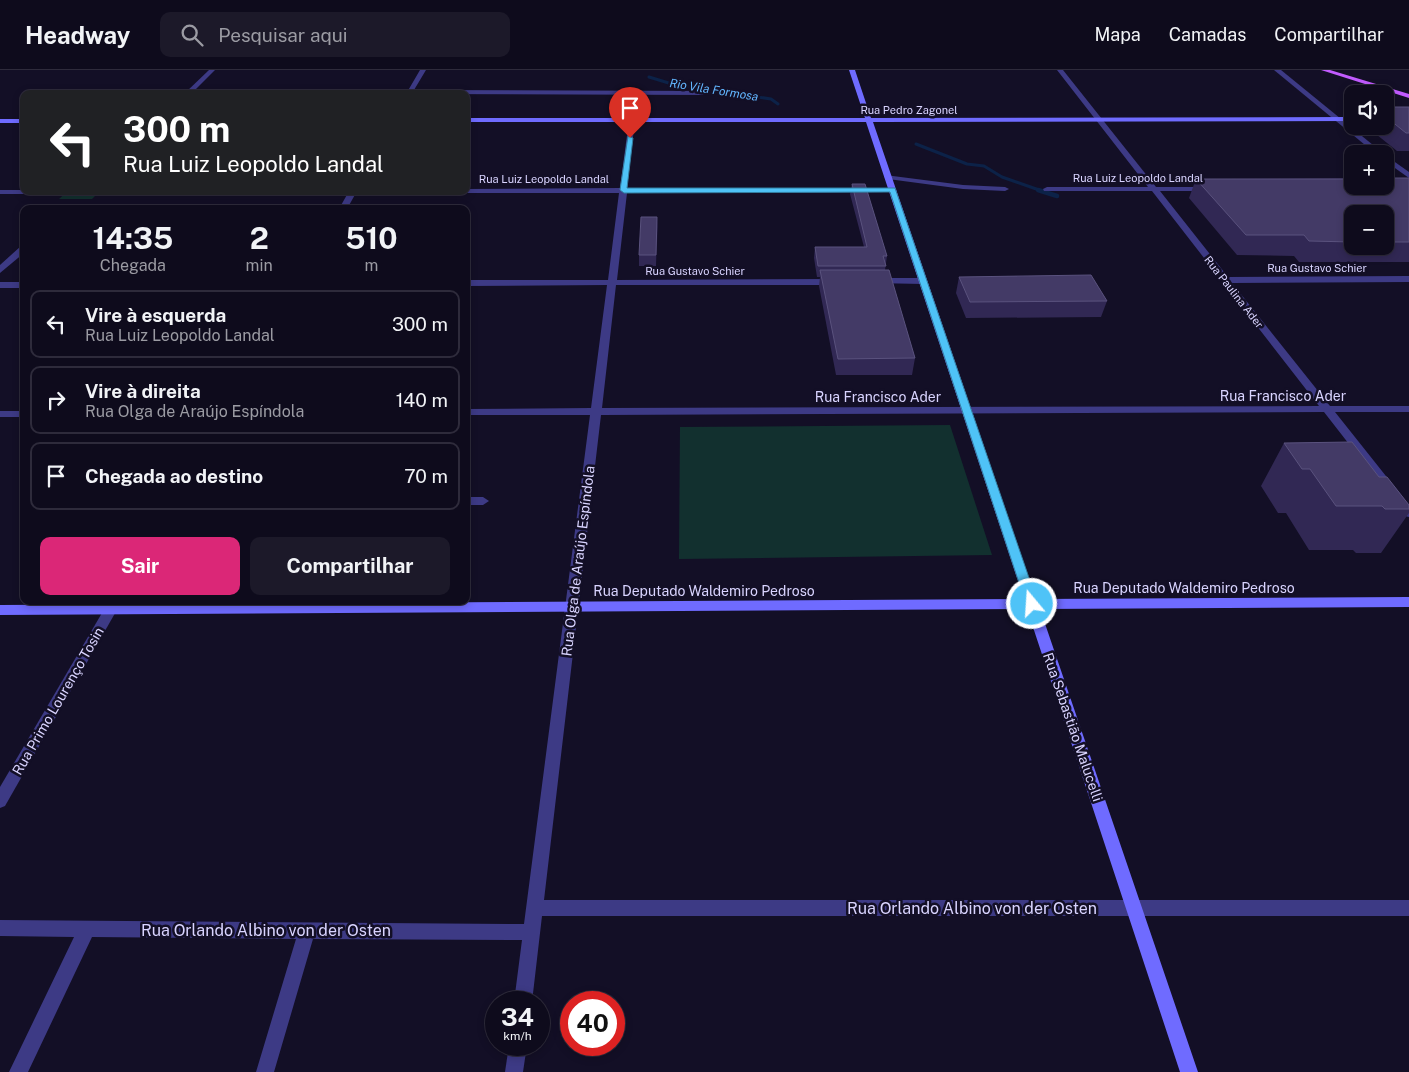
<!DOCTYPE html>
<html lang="pt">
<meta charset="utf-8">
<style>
:root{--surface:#0e0b1c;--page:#1c1929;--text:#f1f3f6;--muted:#9b9ba3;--line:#2e2b3b;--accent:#db2777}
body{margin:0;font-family:"Public Sans",sans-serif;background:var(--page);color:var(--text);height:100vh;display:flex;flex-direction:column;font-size:19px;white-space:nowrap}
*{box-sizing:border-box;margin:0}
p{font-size:16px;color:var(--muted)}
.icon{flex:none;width:28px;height:28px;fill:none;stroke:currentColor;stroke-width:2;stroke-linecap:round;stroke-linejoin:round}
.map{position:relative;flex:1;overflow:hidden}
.side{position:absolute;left:20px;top:135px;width:450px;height:400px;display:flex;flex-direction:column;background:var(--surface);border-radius:10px;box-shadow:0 2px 8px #0003,0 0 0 1px var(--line)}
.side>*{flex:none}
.top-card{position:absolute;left:20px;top:20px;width:450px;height:105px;border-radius:10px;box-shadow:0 2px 8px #0003,0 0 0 1px var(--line);background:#202124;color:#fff;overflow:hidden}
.tools{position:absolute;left:1344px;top:15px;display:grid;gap:10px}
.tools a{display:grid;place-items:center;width:50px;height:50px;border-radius:10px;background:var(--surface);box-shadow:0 2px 8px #0003,0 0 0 1px var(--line);font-size:25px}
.speed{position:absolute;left:485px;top:921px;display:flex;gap:10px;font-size:25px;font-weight:700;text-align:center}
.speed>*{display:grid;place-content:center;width:65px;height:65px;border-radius:50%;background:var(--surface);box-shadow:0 2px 8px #0003,0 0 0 1px var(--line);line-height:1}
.speed small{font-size:12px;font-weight:400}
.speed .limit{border:8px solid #d22;background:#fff;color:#111}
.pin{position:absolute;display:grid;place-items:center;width:42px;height:42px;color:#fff;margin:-51px -21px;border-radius:50% 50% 50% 0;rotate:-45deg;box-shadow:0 0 5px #0007}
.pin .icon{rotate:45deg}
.me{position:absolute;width:55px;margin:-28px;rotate:342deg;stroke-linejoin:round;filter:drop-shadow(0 0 4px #0008)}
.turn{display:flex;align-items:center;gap:18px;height:105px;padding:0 20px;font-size:22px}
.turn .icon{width:65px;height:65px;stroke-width:2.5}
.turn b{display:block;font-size:35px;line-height:42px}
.eta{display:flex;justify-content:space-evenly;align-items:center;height:85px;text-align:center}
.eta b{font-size:30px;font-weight:700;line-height:35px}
.button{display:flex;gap:10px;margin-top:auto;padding:10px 20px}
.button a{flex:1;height:58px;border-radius:10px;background:var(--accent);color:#fff;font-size:20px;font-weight:700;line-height:58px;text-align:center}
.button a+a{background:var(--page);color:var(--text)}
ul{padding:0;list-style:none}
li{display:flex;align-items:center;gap:15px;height:68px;margin:0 10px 8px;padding:0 10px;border:2px solid var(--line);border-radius:10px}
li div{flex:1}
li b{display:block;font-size:19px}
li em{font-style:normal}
header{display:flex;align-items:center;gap:30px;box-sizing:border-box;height:70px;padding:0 25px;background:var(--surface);border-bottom:1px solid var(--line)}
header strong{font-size:24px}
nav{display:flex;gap:28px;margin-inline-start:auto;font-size:18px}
.search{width:350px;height:45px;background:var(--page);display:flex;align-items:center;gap:12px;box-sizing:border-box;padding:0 18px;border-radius:10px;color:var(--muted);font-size:19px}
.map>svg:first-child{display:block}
.green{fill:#12302f}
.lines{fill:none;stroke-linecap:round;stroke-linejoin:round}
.stream-far1{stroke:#0c2248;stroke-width:3}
.stream{stroke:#0c2248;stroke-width:4.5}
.street{fill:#3d3a85;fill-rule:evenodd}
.secondary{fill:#6f6bff;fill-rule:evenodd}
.primary{fill:#c25bff;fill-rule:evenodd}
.wall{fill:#312854;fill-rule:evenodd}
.shaded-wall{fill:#1d163a}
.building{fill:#433a66;stroke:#5a527e}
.route{fill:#4fc3f7;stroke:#337fa1}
.labels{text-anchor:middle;stroke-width:5;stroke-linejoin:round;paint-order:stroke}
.far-street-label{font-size:11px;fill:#d9d4ff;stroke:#130f26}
.far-water-label{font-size:12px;font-style:italic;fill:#62b6ff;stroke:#130f26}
.street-label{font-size:14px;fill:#d9d4ff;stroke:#130f26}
.near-street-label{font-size:16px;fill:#d9d4ff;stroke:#130f26}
</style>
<header>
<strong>Headway</strong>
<div class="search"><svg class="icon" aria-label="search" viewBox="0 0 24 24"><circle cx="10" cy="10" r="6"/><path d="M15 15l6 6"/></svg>Pesquisar aqui</div>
<nav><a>Mapa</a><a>Camadas</a><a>Compartilhar</a></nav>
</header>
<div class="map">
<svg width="1409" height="1002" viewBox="0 0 1409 1002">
<rect width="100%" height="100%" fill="#130f26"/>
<!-- green -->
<g class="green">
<path d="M68,121H100L92,129H59Z"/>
<path d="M950,355L992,485L679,489L680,357Z"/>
</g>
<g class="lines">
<!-- stream-far1 -->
<g class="stream-far1">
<path d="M649,7L672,14L771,29L778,34"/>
<path d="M916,74L967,94L984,96L1002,107L1042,121"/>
</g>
<!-- stream -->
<path class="stream" d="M1038,120L1057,126"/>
<!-- street -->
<g class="street">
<path d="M209,0H215L191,24H184Z"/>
<path d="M420,0H426L414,20L708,21L711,23L708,25L406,24Z"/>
<path d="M1057,0H1063L1156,117H1212L1213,119L1209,121H1160L1228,207L1409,206V212L1232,213L1330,336H1409V342H1335L1409,435V447L1405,446L1324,342L601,345L544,830H1409V846H542L532,932H514L522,870L313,869L274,1002H256L296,869L92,867L28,1002H9L74,867L0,866V850L524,854L590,345H466V339L591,338L607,215L466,216V210H608L619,123H463L462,121H466V119L620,118L629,50L632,48L635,50L627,118H893L897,120L893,122L627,123L617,210L836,209L840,212L836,215H616L602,338L1319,336L1152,121H1044L1043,119L1047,117H1148Z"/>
<path d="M1274,0H1281L1384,84H1376Z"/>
<path d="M1385,85L1409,102V108L1385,91Z"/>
<path d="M885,105L963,115L1005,117L1009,119L1005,121L963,119L888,109L884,107Z"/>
<path d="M0,120H24V121L64,122L60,124H0Z"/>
<path d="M254,121L250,123L107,124L103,122Z"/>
<path d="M349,121H357L347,139H339Z"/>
<path d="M64,135H70L71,137L70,139H61Z"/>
<path d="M21,176H24V183L0,203V195Z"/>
<path d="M876,208H923L927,211L923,214L873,213L872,211Z"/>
<rect x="0" y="212" width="24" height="6"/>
<rect x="0" y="341" width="24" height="6"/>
<path d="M466,427H483L489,431L483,435H466Z"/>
<path d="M109,531H122L5,736L0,738V717Z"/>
<path d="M509,975H527L523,1002H505Z"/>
</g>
<!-- secondary -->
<g class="secondary">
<path d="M849,0H855L871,48L1352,47V51L873,52L1036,529L1409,527V537L1040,539L1198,1002H1180L1027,539L0,545V535L1024,529L866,52H466V48H865Z"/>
<rect x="0" y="49" width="24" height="4"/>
</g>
<!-- primary -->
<path class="primary" d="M1321,0H1330L1409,24V28Z"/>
</g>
<!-- wall -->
<g class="wall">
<path d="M1385,37H1409V81H1397L1366,56H1385Z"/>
<path d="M1409,108V192H1299L1294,186L1237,185L1189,128L1196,109ZM1352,144H1385V176H1352Z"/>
<path d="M852,114L887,186L885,200L915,288L912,305H836L819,216L820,207H817L814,188L815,177H864L850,124Z"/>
<path d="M657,147L656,196H639V185Z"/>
<path d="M959,207L1107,231L1101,247L966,248L956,223Z"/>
<path d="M1284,373L1379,407L1409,435V443L1381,483H1356L1353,480H1309L1286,443H1278L1261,416Z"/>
</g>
<!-- shaded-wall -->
<path class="shaded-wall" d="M657,147L658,157L656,196V185Z"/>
<!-- building -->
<g class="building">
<path d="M1385,37H1409V63H1406L1385,46Z"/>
<path d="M1385,108H1409V172H1385V144H1352V172L1309,171L1304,165H1246L1196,109H1352V116H1385Z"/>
<path d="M852,114H865L887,186H883L886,196H818L815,177H867Z"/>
<path d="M641,147H657L656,185H639Z"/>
<path d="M820,200H889L915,288L838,289Z"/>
<path d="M1091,205L1107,231L970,232L959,207Z"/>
<path d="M1352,372L1379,407H1387L1409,435V439H1385L1382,436H1336L1310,399H1302L1284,373Z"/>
</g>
<!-- route -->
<path class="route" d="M628,66L633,68L627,118H895L1038,534L1036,537H1028L1026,534L890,122L624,123L620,120Z"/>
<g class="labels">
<!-- far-street labels -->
<g class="far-street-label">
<text x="909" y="44">Rua Pedro Zagonel</text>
<text x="1138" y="112">Rua Luiz Leopoldo Landal</text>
<text x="544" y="113">Rua Luiz Leopoldo Landal</text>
<text x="1317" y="202">Rua Gustavo Schier</text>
<text x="695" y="205">Rua Gustavo Schier</text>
<text transform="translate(1234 222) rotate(52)" y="4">Rua Paulina Ader</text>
</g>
<!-- far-water labels -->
<g class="far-water-label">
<text transform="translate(714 20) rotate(9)" y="4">Rio Vila Formosa</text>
</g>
<!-- street labels -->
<g class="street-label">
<text x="1283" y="331">Rua Francisco Ader</text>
<text x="878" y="332">Rua Francisco Ader</text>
<text transform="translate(578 491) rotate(-83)" y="5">Rua Olga de Araújo Espíndola</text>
<text x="1184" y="523">Rua Deputado Waldemiro Pedroso</text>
<text x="704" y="526">Rua Deputado Waldemiro Pedroso</text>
<text transform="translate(58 631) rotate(-60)" y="5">Rua Primo Lourenço Tosin</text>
<text transform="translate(1073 657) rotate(71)" y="5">Rua Sebastião Malucelli</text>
</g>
<!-- near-street labels -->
<g class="near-street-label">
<text x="972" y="844">Rua Orlando Albino von der Osten</text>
<text x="266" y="866">Rua Orlando Albino von der Osten</text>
</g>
</g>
</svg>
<div class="tools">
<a><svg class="icon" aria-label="sound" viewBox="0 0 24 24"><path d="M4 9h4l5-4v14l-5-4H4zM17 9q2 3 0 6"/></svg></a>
<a>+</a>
<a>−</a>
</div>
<div class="speed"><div>34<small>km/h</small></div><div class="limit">40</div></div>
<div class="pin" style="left:630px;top:68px;background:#d93025"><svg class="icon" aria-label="arrive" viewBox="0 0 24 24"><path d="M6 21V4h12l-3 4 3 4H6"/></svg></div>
<svg class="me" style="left:1032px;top:534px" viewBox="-20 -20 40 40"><circle r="17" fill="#4fc3f7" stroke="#fff" stroke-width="3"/><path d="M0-11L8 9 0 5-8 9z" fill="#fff"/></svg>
<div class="top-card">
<div class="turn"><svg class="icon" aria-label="left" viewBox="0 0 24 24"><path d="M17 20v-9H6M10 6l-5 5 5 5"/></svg><div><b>300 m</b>Rua Luiz Leopoldo Landal</div></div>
</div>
<section class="side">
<div class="eta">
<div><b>14:35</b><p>Chegada</p></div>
<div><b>2</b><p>min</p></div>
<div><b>510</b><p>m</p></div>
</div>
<ul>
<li><svg class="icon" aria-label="left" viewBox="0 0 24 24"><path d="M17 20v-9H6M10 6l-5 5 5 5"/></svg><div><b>Vire à esquerda</b><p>Rua Luiz Leopoldo Landal</p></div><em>300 m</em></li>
<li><svg class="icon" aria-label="right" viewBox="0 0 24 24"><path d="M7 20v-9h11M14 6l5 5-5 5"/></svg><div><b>Vire à direita</b><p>Rua Olga de Araújo Espíndola</p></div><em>140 m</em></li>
<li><svg class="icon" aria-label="arrive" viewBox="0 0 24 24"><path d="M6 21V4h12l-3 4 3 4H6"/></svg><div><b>Chegada ao destino</b></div><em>70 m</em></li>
</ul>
<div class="button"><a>Sair</a><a>Compartilhar</a></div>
</section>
</div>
